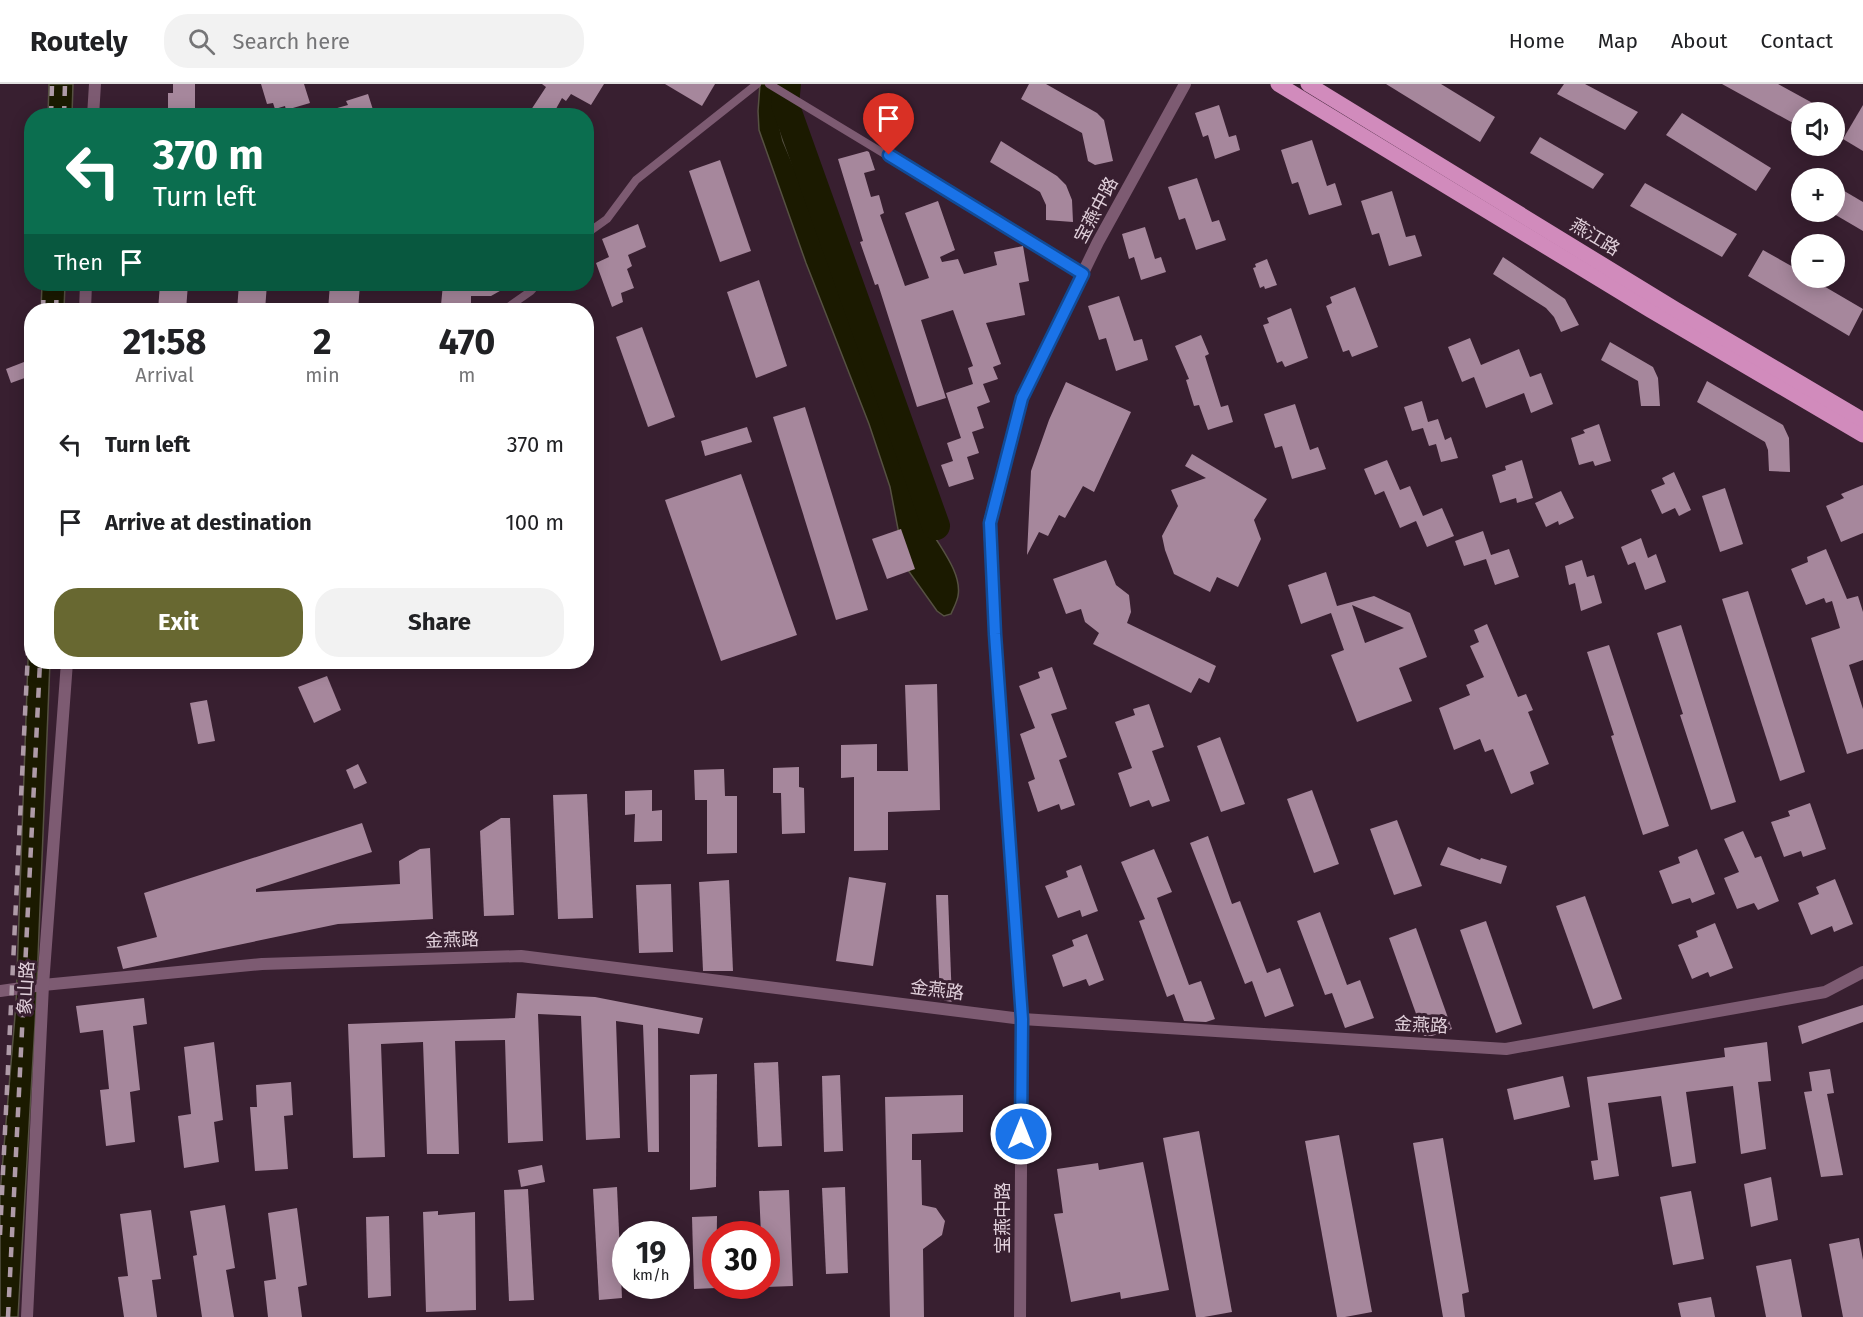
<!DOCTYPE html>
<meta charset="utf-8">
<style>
:root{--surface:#fff;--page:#f2f2f2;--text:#202124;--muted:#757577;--line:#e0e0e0;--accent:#686831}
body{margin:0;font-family:"Fira Sans","Noto Sans SC",sans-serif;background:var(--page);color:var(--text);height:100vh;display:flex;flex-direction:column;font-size:22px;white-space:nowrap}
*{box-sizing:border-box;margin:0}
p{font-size:20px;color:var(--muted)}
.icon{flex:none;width:33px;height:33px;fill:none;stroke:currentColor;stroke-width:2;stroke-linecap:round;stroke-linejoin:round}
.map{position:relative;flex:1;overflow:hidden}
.side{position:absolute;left:24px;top:219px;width:570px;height:366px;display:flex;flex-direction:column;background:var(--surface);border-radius:24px;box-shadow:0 3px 15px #0003}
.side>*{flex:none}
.top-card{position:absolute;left:24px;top:24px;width:570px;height:183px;border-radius:24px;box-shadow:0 3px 15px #0003;background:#0b6e4f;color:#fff;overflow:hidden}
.tools{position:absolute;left:1791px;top:18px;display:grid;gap:12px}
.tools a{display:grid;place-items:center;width:54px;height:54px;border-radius:50%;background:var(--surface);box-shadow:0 3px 15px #0003;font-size:30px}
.speed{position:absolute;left:612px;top:1137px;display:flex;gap:12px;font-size:30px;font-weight:700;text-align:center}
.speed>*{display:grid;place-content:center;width:78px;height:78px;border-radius:50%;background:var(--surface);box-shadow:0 3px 15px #0003;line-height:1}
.speed small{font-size:15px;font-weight:400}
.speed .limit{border:9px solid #d22;background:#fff;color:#111}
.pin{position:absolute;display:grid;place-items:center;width:51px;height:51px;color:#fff;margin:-62px -26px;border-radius:50% 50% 50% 0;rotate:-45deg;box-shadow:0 0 6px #0007}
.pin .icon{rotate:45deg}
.me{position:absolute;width:66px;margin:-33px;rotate:0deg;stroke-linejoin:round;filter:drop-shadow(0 0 4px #0008)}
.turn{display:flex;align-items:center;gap:21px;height:126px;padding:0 30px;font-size:27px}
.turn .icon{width:78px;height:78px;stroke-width:2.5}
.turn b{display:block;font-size:42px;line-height:51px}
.then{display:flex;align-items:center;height:57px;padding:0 30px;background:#0003;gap:12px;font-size:22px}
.eta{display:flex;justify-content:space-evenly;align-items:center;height:102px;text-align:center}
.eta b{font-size:36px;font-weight:700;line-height:42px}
.action{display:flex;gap:12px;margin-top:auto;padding:12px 30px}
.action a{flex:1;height:69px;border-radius:24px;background:var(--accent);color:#fff;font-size:24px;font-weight:700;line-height:69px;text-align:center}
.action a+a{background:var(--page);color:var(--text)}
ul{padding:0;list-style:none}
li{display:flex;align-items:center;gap:18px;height:78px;padding:0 30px}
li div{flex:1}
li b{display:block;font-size:22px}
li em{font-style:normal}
header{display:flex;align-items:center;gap:36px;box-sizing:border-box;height:84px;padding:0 30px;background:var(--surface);border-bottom:2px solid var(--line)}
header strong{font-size:28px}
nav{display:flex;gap:33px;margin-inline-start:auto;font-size:21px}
.search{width:420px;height:54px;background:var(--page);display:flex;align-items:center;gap:15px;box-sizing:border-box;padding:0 21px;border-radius:24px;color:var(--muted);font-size:22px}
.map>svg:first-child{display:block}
.water{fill:#1b1a00;stroke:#565142;stroke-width:1.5}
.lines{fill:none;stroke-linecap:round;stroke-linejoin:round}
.river{stroke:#1b1a00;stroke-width:28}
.building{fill:#a6879c;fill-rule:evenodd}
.service{stroke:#7d5b72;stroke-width:8}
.minor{stroke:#7d5b72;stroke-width:12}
.primary{stroke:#d18bbc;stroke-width:15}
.rail{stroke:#af9ba8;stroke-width:4.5;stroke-dasharray:10 10;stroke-linecap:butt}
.route-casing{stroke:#114b97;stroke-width:15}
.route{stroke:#1a73e8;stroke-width:10}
.labels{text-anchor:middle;stroke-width:6;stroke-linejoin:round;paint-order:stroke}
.street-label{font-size:18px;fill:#e1d0db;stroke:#381f30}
</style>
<header>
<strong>Routely</strong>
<div class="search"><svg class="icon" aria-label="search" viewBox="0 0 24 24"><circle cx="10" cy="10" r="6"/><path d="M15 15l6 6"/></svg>Search here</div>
<nav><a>Home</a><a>Map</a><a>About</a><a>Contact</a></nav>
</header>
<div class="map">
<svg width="1863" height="1233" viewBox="0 0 1863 1233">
<rect width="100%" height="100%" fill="#381f30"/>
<!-- water -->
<g class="water">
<path d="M49,0H73L72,31H48Z"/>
<path d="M760,0H780L778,15V36L783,57L832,171L933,450C943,467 962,491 958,512C957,518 953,525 951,530L944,532L937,527L905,482L890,403L869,340L806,179L759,46L758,27Z"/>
<path d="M42,200H65L64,226H41Z"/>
<path d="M31,490L32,578H50L36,923L18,1233H0V1110L16,920Z"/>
</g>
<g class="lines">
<!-- river -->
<path class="river" d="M787,0L785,20L936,442"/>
</g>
<!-- building -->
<g class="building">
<path d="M173,0H195V32H168V9H173Z"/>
<path d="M261,0H304L310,19L286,26L285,22L275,25L273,19L267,20Z"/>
<path d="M542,0H604L591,21L571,10L566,17L562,14L552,32H527L546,3Z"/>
<path d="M665,0H715L702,22Z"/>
<path d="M1029,0H1046L1097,29L1104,36L1113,77L1095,81L1088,77L1082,49L1021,15Z"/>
<path d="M1386,0H1441L1495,33L1480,58Z"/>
<path d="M1564,0H1585L1638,28L1625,46L1557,10Z"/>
<path d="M1722,0H1778L1829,28H1802V44Z"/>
<path d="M368,10L375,32H323V28L348,21L346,17Z"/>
<path d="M1219,21L1229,53L1236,51L1240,66L1215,75L1208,51L1203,53L1195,29Z"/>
<path d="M1863,21V67L1843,55Z"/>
<path d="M1682,29L1771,84L1756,107L1666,51Z"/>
<path d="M1540,53L1604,90L1593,105L1530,69Z"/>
<path d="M1312,56L1327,102L1335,99L1342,121L1309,131L1298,98L1292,100L1281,66Z"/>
<path d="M1001,57L1057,92L1066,101L1072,116L1073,138L1046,136V121L1040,108L990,78Z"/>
<path d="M867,67L869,68L875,86L864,89L871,113L879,111L884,129L880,131L905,202L929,194L905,129L938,117L955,166L940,173L942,178L958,175L964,190L997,181L994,168L1023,162L1029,197L1019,199L1025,231L986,239L1001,280L993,283L998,295L983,300L990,318L977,323L984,344L972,348L979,369L967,373L974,395L949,403L941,381L953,377L947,359L961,354L946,309L973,300L968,284L973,282L953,226L921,236L946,314L917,323L878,200L875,201L860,158L863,157L838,75Z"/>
<path d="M720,76L751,167L720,178L689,87Z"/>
<path d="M1197,94L1212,138L1219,136L1226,156L1196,166L1185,134L1179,136L1168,103Z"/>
<path d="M1645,99L1737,150L1722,173L1630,122Z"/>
<path d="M1834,101L1863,118V147L1834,130Z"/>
<path d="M1392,107L1406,153L1415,151L1422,172L1389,182L1379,149L1372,151L1361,117Z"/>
<path d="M638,140L646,163L628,171L632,182L627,185L634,204L621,209L623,218L612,223L596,179L609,173L602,155Z"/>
<path d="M1145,143L1155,175L1161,173L1166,188L1141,196L1134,173L1129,175L1122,150Z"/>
<path d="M1763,166L1802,188V194H1810L1863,225L1849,252L1748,192Z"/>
<path d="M1503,173L1565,215L1579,241L1561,248L1554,233L1546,224L1493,190Z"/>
<path d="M1267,175L1277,201L1265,205L1264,202L1260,204L1253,184L1256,183L1255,180Z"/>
<path d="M759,196L787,282L756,294L727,208Z"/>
<path d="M160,200H188L186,226H158Z"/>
<path d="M239,200H267L265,226H237Z"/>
<path d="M330,200H360L358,226H328Z"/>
<path d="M443,200H512L491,212H471V223L441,221Z"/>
<path d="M1355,203L1378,263L1352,273L1349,266L1343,268L1326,222L1332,219L1330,213Z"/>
<path d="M1119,212L1134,257L1142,255L1148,276L1116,287L1106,254L1099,256L1088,222Z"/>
<path d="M1291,224L1308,274L1285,283L1282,277L1277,279L1263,241L1269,239L1267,234Z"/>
<path d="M642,243L675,333L648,343L616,253Z"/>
<path d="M1201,251L1209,270L1205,272L1221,323L1228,321L1233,338L1208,346L1199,321L1194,322L1186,296L1189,295L1175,262Z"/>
<path d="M1470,254L1481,281L1519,265L1530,293L1541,289L1553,320L1531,329L1524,309L1486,324L1474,293L1462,298L1448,263Z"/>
<path d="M1610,258L1653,283L1658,294L1660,322H1641L1638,297L1601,276Z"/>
<path d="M24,278L30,292L11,299L6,285Z"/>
<path d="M1707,297L1783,341L1789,354L1790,388L1769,387L1768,366L1765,358L1697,318Z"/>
<path d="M1066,298L1131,328L1094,408L1083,402L1065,434L1059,431L1048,452L1039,448L1027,471L1031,387L1049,336Z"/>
<path d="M1422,317L1428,338L1438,335L1445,356L1451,353L1458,374L1441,378L1436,360L1429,362L1423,344L1412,347L1404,323Z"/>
<path d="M1295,320L1310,366L1318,363L1326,385L1292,395L1282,362L1275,364L1264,330Z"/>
<path d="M805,323L868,526L836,536L773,333Z"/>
<path d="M1599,340L1611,377L1595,382L1593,377L1579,381L1571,354L1585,349L1583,346Z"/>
<path d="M747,343L752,358L705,372L701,357Z"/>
<path d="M1192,370L1267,415L1254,436L1261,455L1238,503L1217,493L1210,508L1174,490L1165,466L1162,452L1178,422L1171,406L1206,394L1185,382Z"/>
<path d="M1387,376L1400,406L1410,402L1423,432L1442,424L1454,452L1427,463L1416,437L1400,444L1384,407L1375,411L1364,385Z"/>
<path d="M1522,376L1533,414L1517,419L1516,414L1500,419L1492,391L1506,386L1505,382Z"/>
<path d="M1674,388L1691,426L1679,432L1675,424L1662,430L1651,406L1665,400L1662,394Z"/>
<path d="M741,390L797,551L721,577L665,416Z"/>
<path d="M1863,401V449L1841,458L1826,422L1844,414L1841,410Z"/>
<path d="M1725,404L1743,460L1720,468L1702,412Z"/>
<path d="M1561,407L1574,434L1559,441L1558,437L1546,443L1535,419Z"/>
<path d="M901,445L915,485L887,495L872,455Z"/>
<path d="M1483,447L1491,471L1509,465L1519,493L1495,501L1486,475L1464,482L1455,457Z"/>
<path d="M1641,454L1648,474L1656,470L1666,498L1645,506L1635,478L1628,481L1621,463Z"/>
<path d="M1826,465L1847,515L1858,512L1863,528V576L1849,581L1863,625V665L1847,670L1811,554L1840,544L1832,517L1826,519L1824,514L1806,521L1791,485L1808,478L1807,473Z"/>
<path d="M1106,476L1116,501L1129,511L1131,528L1127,539L1216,582L1209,599L1199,594L1191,609L1093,560L1099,549L1085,538L1081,525L1066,530L1053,495Z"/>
<path d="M1582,476L1587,493L1594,491L1602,519L1581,527L1575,499L1569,501L1565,482Z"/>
<path d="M1326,488L1337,522L1374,512L1410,529L1427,573L1399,584L1412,617L1357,638L1331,571L1344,566L1331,529L1301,540L1288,501ZM1352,521L1404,544L1365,559Z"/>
<path d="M1748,507L1805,688L1780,697L1722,515Z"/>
<path d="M1487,540L1518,613L1526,610L1533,626L1528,628L1549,680L1530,688L1534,700L1511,710L1493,665L1485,668L1480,655L1454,666L1439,624L1470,611L1466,601L1484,593L1470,562L1479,558L1474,546Z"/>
<path d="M1681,541L1736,718L1711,726L1680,631L1683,630L1657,549Z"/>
<path d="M1609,561L1669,742L1643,751L1611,652L1614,651L1587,568Z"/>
<path d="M1052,583L1067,625L1051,630L1067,673L1059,676L1075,721L1061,726L1059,720L1038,728L1028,698L1035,695L1020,650L1035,644L1019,602L1040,594L1038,588Z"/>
<path d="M327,592L341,626L314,639L298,603Z"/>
<path d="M937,600L940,726L888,728V766L854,767V693L841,694V661L877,660V687H908L905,601Z"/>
<path d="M207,616L215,657L198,660L190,619Z"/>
<path d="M1149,620L1164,663L1152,667L1170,717L1152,723L1149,716L1130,723L1118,689L1132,684L1115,638L1135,631L1133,625Z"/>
<path d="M1220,653L1245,720L1221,728L1197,662Z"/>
<path d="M358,680L367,699L354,705L346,686Z"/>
<path d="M799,683V703L804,704L805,749L782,750L781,709H773V684Z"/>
<path d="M724,685L725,712H737V769L707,770V716H695L694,686Z"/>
<path d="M652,706V727L662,726V757L634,758L635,730L625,731V707Z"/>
<path d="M1312,706L1339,780L1314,789L1287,715Z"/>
<path d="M587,710L593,834L558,835L553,711Z"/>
<path d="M1810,719L1826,765L1803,773L1801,767L1784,773L1771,738L1790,732L1788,727Z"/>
<path d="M501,734H510L514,831L484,832L480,747Z"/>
<path d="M1397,736L1422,802L1394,811L1370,745Z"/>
<path d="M362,739L372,768L256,805V808L400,800L399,777L420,765L430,764L433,835L338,840L123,885L117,863L157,853L144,809Z"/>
<path d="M1743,747L1755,774L1761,772L1779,817L1758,826L1754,819L1737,825L1724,794L1739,788L1724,755Z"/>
<path d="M1208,752L1232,820L1240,817L1267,889L1280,884L1294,922L1265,933L1252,897L1245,900L1190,759Z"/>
<path d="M1448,763L1480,776L1481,774L1507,782L1501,800L1440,781Z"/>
<path d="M1154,765L1172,808L1157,814L1189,901L1201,897L1215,935L1206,938L1184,937L1174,910L1167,913L1139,837L1145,835L1121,778Z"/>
<path d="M1697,765L1715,810L1692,819L1690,814L1672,820L1659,787L1680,779L1678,773Z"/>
<path d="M1081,781L1098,827L1082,833L1080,826L1058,834L1045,802L1068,793L1066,787Z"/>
<path d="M849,793L886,799L873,882L836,877Z"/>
<path d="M1835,795L1853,840L1834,848L1832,842L1811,851L1798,819L1819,810L1816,803Z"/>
<path d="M729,796L733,887H703L699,798Z"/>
<path d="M671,800L673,868L639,869L636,801Z"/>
<path d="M936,811H948L952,918L940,916Z"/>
<path d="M1585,812L1622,915L1593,925L1556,822Z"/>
<path d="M1320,828L1347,901L1360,896L1374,934L1345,944L1332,909L1325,911L1297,837Z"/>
<path d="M1486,837L1522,940L1496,949L1460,846Z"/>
<path d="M1715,839L1733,884L1710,893L1708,888L1692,895L1678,861L1698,853L1696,847Z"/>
<path d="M1416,844L1452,945L1432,952H1424L1389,854Z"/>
<path d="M1087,850L1104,896L1089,902L1086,895L1063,903L1052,871L1074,862L1072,856Z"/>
<path d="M517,909L595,913L703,934L699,950L658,944L659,1068H648L643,941L616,937L620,1054L586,1056L581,932L538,930L543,1057L508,1059L505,956L455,957L459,1070H427L423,958L381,960L385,1073L353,1074L348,940L515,934Z"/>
<path d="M144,914L147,940L133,942L140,1006L130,1008L135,1058L106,1062L100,1006L109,1005L103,946L80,949L76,922Z"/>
<path d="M1863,921V938L1802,960L1798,942Z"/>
<path d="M214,958L223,1036L214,1038L219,1078L184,1084L178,1032L191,1030L184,963Z"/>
<path d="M1767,958L1771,997L1758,998L1766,1065L1741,1070L1733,1002L1686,1008L1696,1079L1672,1083L1661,1012L1608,1019L1619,1092L1594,1096L1591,1077L1598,1076L1587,993L1725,973L1724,964Z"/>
<path d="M778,978L782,1062L758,1063L754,979Z"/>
<path d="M1830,985L1834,1009L1827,1010L1843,1091L1821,1093L1804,1008L1812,1007L1809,988Z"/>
<path d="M717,990L716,1103L690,1106V991Z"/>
<path d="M840,991L843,1067L824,1068L822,992Z"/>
<path d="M1563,992L1570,1023L1514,1036L1507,1005Z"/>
<path d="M291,998L293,1031L284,1032L288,1085L255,1087L250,1023H257L256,1001Z"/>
<path d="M963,1011V1048L912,1050V1076H921L922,1121L936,1124L945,1137L942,1151L923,1165L924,1233H890L885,1013Z"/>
<path d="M1199,1047L1232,1228L1204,1233H1196L1163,1054Z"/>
<path d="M1339,1051L1372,1228L1345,1233H1337L1305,1057Z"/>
<path d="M1443,1054L1469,1208L1462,1210L1465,1233H1443L1413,1059Z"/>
<path d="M1143,1078L1169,1206L1121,1215L1120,1208L1071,1218L1054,1130L1063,1129L1057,1085L1098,1079L1099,1086Z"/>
<path d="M542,1081L545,1098L521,1103L518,1086Z"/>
<path d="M1771,1093L1778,1136L1751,1143L1744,1100Z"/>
<path d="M617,1103L622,1214L599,1216L593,1105Z"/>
<path d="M845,1103L848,1189L826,1190L822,1104Z"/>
<path d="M528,1105L534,1216L509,1217L504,1106Z"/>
<path d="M789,1106L793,1202L766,1203V1150H761L759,1107Z"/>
<path d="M1691,1107L1704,1175L1673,1181L1660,1113Z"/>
<path d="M225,1121L235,1184L226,1186L234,1233H202L193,1172L197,1171L190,1127Z"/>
<path d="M297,1124L307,1201L298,1203L302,1233H268L264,1197L276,1195L268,1129Z"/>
<path d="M151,1126L161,1195L152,1196L157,1233H124L118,1193L128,1192L120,1130Z"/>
<path d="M438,1127V1131L475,1128L476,1226L426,1228L423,1128Z"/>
<path d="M389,1132L391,1212L368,1214L366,1133Z"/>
<path d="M717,1132L716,1204L694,1205L692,1133Z"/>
<path d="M1859,1154L1863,1176V1233H1843L1829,1160Z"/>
<path d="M1791,1175L1802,1233H1766L1756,1182Z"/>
<path d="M1711,1213L1715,1233H1681L1678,1219Z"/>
</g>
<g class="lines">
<!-- service -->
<g class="service">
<path d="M769,0L1083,190"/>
<path d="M586,150L607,135L636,96L757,0"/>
<path d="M504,226L531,207L537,200"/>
</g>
<!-- minor -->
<g class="minor">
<path d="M93,32L95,0"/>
<path d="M85,226L86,200"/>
<path d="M0,907L43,901L262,880L521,872L1022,935L1506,965L1825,908L1863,888"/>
<path d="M27,1233L43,901L67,578"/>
<path d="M1020,1233L1022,935L995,550L989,439L1022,314L1098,158L1185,0"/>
</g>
<!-- primary -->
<g class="primary">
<path d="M1278,0L1650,226L1863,351"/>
<path d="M1308,0L1675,225L1863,336"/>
</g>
<!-- rail -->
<g class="rail">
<path d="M51,32L52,0"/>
<path d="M64,32L65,0"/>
<path d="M43,226L44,200"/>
<path d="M56,226L57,200"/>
<path d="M0,1151L32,485"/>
<path d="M8,1233L40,578"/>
</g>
</g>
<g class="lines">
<defs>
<path id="route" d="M889,71L1083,190L1022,314L990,439L995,550L1022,935L1021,1050"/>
</defs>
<!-- route casing -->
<use href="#route" class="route-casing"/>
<!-- route -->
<use href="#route" class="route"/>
</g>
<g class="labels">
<!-- street labels -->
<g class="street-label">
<text transform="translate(1096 126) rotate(-62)" y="6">宝燕中路</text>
<text transform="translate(1595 153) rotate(31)" y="6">燕江路</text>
<text transform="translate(452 856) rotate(-2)" y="6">金燕路</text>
<text transform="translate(26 904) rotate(-87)" y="6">象山路</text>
<text transform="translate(937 906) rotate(7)" y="6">金燕路</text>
<text transform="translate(1421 941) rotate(3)" y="6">金燕路</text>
<text transform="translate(1003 1134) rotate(-90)" y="6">宝燕中路</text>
</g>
</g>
</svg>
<div class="tools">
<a><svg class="icon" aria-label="sound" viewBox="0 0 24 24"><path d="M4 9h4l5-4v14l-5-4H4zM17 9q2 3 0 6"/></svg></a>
<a>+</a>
<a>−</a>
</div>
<div class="speed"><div>19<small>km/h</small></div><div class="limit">30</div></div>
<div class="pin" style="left:889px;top:71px;background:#d93025"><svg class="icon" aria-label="arrive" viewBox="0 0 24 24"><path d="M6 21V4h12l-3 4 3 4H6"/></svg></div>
<svg class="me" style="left:1021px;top:1050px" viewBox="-20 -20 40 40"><circle r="17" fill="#1a73e8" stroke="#fff" stroke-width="3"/><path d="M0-11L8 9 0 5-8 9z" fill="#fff"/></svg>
<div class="top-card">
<div class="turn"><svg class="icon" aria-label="left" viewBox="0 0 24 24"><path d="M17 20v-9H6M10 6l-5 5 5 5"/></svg><div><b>370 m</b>Turn left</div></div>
<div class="then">Then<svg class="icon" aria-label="arrive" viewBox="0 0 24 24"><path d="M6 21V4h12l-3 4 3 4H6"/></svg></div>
</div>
<section class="side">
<div class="eta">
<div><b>21:58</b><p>Arrival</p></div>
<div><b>2</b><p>min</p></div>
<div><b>470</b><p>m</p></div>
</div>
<ul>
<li><svg class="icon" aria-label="left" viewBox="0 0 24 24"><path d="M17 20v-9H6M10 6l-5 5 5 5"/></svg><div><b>Turn left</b></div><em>370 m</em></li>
<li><svg class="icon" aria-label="arrive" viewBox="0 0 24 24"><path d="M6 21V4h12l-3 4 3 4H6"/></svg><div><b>Arrive at destination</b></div><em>100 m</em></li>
</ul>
<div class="action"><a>Exit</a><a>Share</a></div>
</section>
</div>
